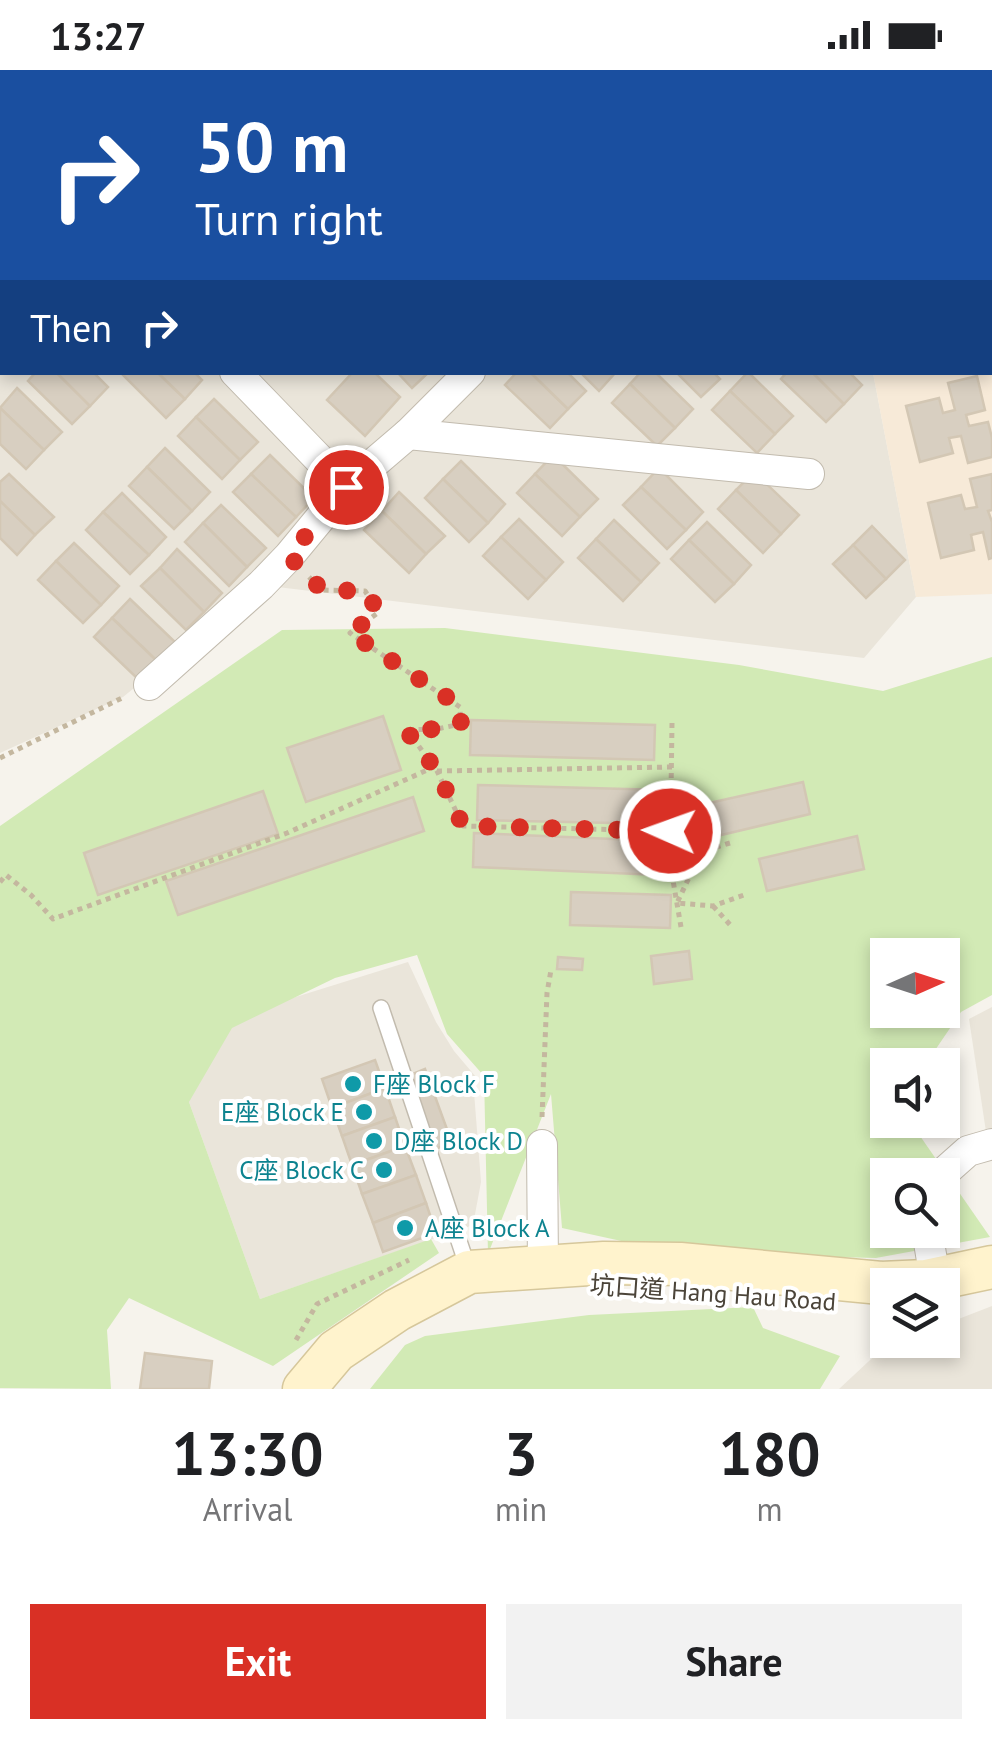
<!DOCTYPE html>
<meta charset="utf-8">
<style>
:root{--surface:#fff;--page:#f2f2f2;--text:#202124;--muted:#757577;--accent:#d93025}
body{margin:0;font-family:"PT Sans","Noto Sans TC",sans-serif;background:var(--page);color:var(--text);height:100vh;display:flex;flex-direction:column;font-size:38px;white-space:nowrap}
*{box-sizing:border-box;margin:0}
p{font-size:32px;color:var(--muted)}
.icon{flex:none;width:55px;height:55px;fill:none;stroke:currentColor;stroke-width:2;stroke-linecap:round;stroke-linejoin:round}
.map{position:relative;height:1319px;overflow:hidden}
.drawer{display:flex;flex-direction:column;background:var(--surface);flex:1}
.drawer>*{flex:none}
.banner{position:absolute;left:0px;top:0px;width:992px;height:305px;box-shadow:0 5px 15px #0003;background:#1a4fa0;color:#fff;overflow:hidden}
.needle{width:65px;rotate:87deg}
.fabs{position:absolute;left:870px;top:868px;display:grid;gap:20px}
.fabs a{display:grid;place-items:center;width:90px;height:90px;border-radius:0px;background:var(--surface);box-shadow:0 5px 15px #0003;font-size:50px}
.pin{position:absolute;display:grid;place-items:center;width:85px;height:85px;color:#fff;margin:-42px;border:5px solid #fff;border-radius:50%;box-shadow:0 2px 10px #0007}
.me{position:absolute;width:110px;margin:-55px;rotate:272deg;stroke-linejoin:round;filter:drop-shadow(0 0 8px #0008)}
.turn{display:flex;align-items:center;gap:35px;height:210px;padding:0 30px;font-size:45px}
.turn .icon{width:130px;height:130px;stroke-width:2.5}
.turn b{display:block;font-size:70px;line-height:85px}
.then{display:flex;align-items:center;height:95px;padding:0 30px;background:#0003;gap:20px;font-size:38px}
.eta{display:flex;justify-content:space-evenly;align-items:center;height:170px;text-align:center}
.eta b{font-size:60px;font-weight:800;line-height:70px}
.cta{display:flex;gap:20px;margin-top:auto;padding:20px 30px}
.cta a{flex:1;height:115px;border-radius:0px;background:var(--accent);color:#fff;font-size:40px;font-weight:800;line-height:115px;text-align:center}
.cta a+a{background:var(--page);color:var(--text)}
.status{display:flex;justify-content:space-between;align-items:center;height:70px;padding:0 50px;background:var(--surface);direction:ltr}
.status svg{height:28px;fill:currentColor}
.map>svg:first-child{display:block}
.residential{fill:#eae5da}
.commercial{fill:#f7ead8}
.green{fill:#d2eab5;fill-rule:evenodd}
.building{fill:#d8cfc1;stroke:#d3c7b4;stroke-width:2.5}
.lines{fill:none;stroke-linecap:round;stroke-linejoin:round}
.service-casing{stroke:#c2bbae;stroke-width:18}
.minor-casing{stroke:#c2bbae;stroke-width:32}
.secondary-casing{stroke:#d6c79b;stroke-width:45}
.path{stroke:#c4b79f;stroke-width:5;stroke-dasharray:5 5;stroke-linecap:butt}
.service{stroke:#fff;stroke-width:15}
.minor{stroke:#fff;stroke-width:30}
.secondary{stroke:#fff3cd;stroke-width:42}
.route{stroke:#d93025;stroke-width:18;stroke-dasharray:0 32.4}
.culture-dot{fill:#0f9aa8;stroke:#fff;stroke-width:4}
.labels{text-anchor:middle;stroke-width:8;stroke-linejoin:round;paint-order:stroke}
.culture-label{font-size:25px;fill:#0d838f;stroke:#fff;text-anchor:start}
.street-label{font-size:25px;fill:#4b4439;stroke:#fff}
</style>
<div class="status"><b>13:27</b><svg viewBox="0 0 49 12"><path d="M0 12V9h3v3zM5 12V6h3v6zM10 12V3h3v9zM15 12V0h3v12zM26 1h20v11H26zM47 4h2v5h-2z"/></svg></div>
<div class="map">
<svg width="992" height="1319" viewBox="0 0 992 1319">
<rect width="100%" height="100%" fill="#f6f3ec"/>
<!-- residential -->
<g class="residential">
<path d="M300,0H776L773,2H298Z"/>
<path d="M2,291V302L873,303L916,527L864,588L261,515L123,627L0,683V293Z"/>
<path d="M408,892L436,952L454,981L476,1007L474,1022L481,1112L473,1155L260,1229L189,1032L210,961L238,945Z"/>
<path d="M992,937V1083L988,1075L969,949Z"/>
<path d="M992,1236V1319H839L883,1278L903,1270H942L943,1255Z"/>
</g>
<!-- commercial -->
<path class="commercial" d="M844,0H992V524L916,527L873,303L990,302V2H841Z"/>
<!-- green -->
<g class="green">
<path d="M445,558L739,595L883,621L992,587V925L961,942L925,995H888V1050H909L990,1167L876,1188L676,1183L562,1158L551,1024L488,1184L484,1006L447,964L417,885L335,908L232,958L189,1032L260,1229L431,1169L439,1183L273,1296L129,1228L107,1260L111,1319L0,1318V756L282,560ZM888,885H942V940H888ZM888,1105H942V1160H888Z"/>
<path d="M753,1237L763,1258L840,1286L820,1319H370L405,1275L425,1266L589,1245Z"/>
</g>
<!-- building -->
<g class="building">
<path d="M36,302H56L90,336L72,354L28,311Z"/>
<path d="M56,302H93L108,317L90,336Z"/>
<path d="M124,302H157L185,329L166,348L122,304Z"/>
<path d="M157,302H194L202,310L185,329Z"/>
<path d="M353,302H374L400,327L365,366L327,330Z"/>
<path d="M397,302H429L412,318Z"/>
<path d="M517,302H530L568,339L550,358L505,315Z"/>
<path d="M530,302H567L586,321L568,339Z"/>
<path d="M580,302H616L599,321Z"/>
<path d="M641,302H655L693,339L675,358L630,314Z"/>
<path d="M676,302H713L720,309L701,327Z"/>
<path d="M748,302L793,346L775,364L730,321Z"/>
<path d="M787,302H812L844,334L826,352L781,309Z"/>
<path d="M812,302H849L862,315L844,334Z"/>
<path d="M977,306L985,340L966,345L969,356L988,352L992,368V387L968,393L961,366L949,368L953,383L920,392L906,336L939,328L943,343L955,340L948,313Z"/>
<path d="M630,314L675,358L657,376L612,333Z"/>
<path d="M17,318L62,362L44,380L0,338Z"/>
<path d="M730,321L775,364L757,383L712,340Z"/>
<path d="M214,329L258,372L240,390L196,347Z"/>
<path d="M0,338L44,380L26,399L0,374Z"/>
<path d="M196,347L240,390L222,409L178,366Z"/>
<path d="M165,378L210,422L192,441L147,397Z"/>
<path d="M270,385L314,428L296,447L251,404Z"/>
<path d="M553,385L598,429L580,447L535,404Z"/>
<path d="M461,391L505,434L488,453L443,409Z"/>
<path d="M147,397L192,441L174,459L129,416Z"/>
<path d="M659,398L703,442L686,460L641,417Z"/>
<path d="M754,402L799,445L781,464L736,420Z"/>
<path d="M9,404L54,447L35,465L0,431V412Z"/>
<path d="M251,404L296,447L278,466L233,422Z"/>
<path d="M535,404L580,447L562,466L517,423Z"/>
<path d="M992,404V440L988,441L992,452V488L989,489L983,462L971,465L974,480L941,488L928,433L961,425L965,439L977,437L970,409Z"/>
<path d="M443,409L488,453L469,472L425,428Z"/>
<path d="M641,417L686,460L667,479L623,435Z"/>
<path d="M736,420L781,464L763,483L718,439Z"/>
<path d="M399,422L445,466L426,484L382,441Z"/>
<path d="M122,423L166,467L149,485L103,442Z"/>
<path d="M0,431L35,465L17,485L0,468Z"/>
<path d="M221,435L266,478L247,497L203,453Z"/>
<path d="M382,441L426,484L409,503L364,460Z"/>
<path d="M103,442L149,485L130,504L86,460Z"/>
<path d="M519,449L563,492L546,510L501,467Z"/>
<path d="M614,450L659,493L641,512L596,469Z"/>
<path d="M707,452L751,495L734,514L689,470Z"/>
<path d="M203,453L247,497L229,516L185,472Z"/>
<path d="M872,456L905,490L886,509L853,475Z"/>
<path d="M501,467L546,510L528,529L483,486Z"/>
<path d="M596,469L641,512L623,531L578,488Z"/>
<path d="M689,470L734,514L715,532L671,489Z"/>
<path d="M74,473L119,516L101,535L56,491Z"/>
<path d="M853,475L886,509L866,528L833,494Z"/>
<path d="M177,479L222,523L204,542L160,498Z"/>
<path d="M56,491L101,535L83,553L38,510Z"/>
<path d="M160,498L204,542L186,560L141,516Z"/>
<path d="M130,529L175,572L157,591L112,548Z"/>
<path d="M112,548L157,591L139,610L94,567Z"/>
<path d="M383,646L401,700L306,732L287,678Z"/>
<path d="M471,650L655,655L654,690L470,685Z"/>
<path d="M803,712L810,744L713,767L705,734Z"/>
<path d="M478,715L662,720L661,754L477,750Z"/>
<path d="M263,721L278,764L98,825L84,783Z"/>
<path d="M413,727L424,761L178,845L166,811Z"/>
<path d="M474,763L659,771L658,805L473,797Z"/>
<path d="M857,766L864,799L767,821L759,789Z"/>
<path d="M571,822L671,825L670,858L570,855Z"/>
<path d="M689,881L692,909L654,914L651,886Z"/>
<path d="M558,887L583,889L582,900L557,899Z"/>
<path d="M375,990L385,1018L332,1038L322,1009Z"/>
<path d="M425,999L452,1073L435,1079L408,1006Z"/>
<path d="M385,1018L395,1047L342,1066L332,1038Z"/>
<path d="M395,1047L405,1076L352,1095L342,1066Z"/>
<path d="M405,1076L416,1105L362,1124L352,1095Z"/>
<path d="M416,1105L426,1133L373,1153L362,1124Z"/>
<path d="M426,1133L436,1163L383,1182L373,1153Z"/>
<path d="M145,1283L212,1291L209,1319H140Z"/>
</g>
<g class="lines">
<defs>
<g id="service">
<path d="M990,236L992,243"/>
<path d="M381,938L468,1198"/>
</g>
<g id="minor">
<path d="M41,2V0"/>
<path d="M773,2L776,0"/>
<path d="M0,218L2,212"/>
<path d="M235,302L346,417"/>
<path d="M408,364L809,404"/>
<path d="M149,615L261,515L289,486L346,417L408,364L470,302"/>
<path d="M542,1075L543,1197"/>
<path d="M941,1105L968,1081L992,1074"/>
<path d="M927,1160L935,1209"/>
</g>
<path id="secondary" d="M304,1319L336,1281L397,1240L469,1202L604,1193L680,1194L881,1213L926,1211L992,1197"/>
</defs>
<!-- service casing -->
<use href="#service" class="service-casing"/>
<!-- minor casing -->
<use href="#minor" class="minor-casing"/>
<!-- secondary casing -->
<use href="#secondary" class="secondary-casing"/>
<!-- path -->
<g class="path">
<path d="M0,134L2,117"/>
<path d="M0,260L2,255"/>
<path d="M309,507L322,520L365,521L379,542L350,563L460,637L461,654L437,659L407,660"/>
<path d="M672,653L670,793L681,857"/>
<path d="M407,660L437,701L463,756L670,761"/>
<path d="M0,688L124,627"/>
<path d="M437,701L672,697"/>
<path d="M730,773L701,782L677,833L713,836L744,825"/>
<path d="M0,812L6,805L31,825L53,849L287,763L434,697"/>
<path d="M713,836L733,858"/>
<path d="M542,1047L547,923L551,900"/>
<path d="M296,1270L317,1234L409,1190"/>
</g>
<!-- service -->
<use href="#service" class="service"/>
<!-- minor -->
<use href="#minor" class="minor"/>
<!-- secondary -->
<use href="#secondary" class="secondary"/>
</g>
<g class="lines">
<!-- route -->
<path class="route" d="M346,417L289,486L322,520L365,521L379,542L350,563L460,636L461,654L437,659L406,660L437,701L463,756L670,761"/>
</g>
<!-- markers -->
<g class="culture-dot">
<circle cx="353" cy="1014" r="10"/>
<circle cx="364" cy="1042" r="10"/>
<circle cx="374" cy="1071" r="10"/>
<circle cx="384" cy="1100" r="10"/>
<circle cx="405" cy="1158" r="10"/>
</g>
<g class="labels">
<!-- culture labels -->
<g class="culture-label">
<text x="373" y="1023">F座 Block F</text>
<text x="344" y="1051" text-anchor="end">E座 Block E</text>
<text x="394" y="1080">D座 Block D</text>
<text x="364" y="1109" text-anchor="end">C座 Block C</text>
<text x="425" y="1167">A座 Block A</text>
</g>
<!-- street labels -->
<g class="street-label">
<text transform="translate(713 1223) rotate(4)" y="9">坑口道 Hang Hau Road</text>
</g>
</g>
</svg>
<div class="fabs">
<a><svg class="needle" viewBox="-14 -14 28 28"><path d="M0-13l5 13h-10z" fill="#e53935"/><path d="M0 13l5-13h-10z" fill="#757577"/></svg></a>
<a><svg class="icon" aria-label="sound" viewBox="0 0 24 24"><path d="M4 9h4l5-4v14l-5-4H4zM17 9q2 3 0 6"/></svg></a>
<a><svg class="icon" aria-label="search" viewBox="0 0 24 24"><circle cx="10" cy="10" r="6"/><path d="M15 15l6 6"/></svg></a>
<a><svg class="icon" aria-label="layers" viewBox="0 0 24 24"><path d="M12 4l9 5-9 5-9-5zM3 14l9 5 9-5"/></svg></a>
</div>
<div class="pin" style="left:346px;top:417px;background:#d93025"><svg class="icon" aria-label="arrive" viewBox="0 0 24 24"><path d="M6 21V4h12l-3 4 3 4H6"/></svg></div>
<svg class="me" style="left:670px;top:761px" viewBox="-20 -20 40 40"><circle r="17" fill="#d93025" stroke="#fff" stroke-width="3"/><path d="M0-11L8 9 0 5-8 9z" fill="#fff"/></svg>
<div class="banner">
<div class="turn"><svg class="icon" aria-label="right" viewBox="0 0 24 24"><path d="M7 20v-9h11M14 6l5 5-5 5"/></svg><div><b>50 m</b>Turn right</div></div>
<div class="then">Then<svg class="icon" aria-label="right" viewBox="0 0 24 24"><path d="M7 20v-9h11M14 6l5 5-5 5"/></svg></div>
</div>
</div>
<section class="drawer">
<div class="eta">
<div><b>13:30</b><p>Arrival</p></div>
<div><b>3</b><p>min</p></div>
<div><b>180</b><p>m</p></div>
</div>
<div class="cta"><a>Exit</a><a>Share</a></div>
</section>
